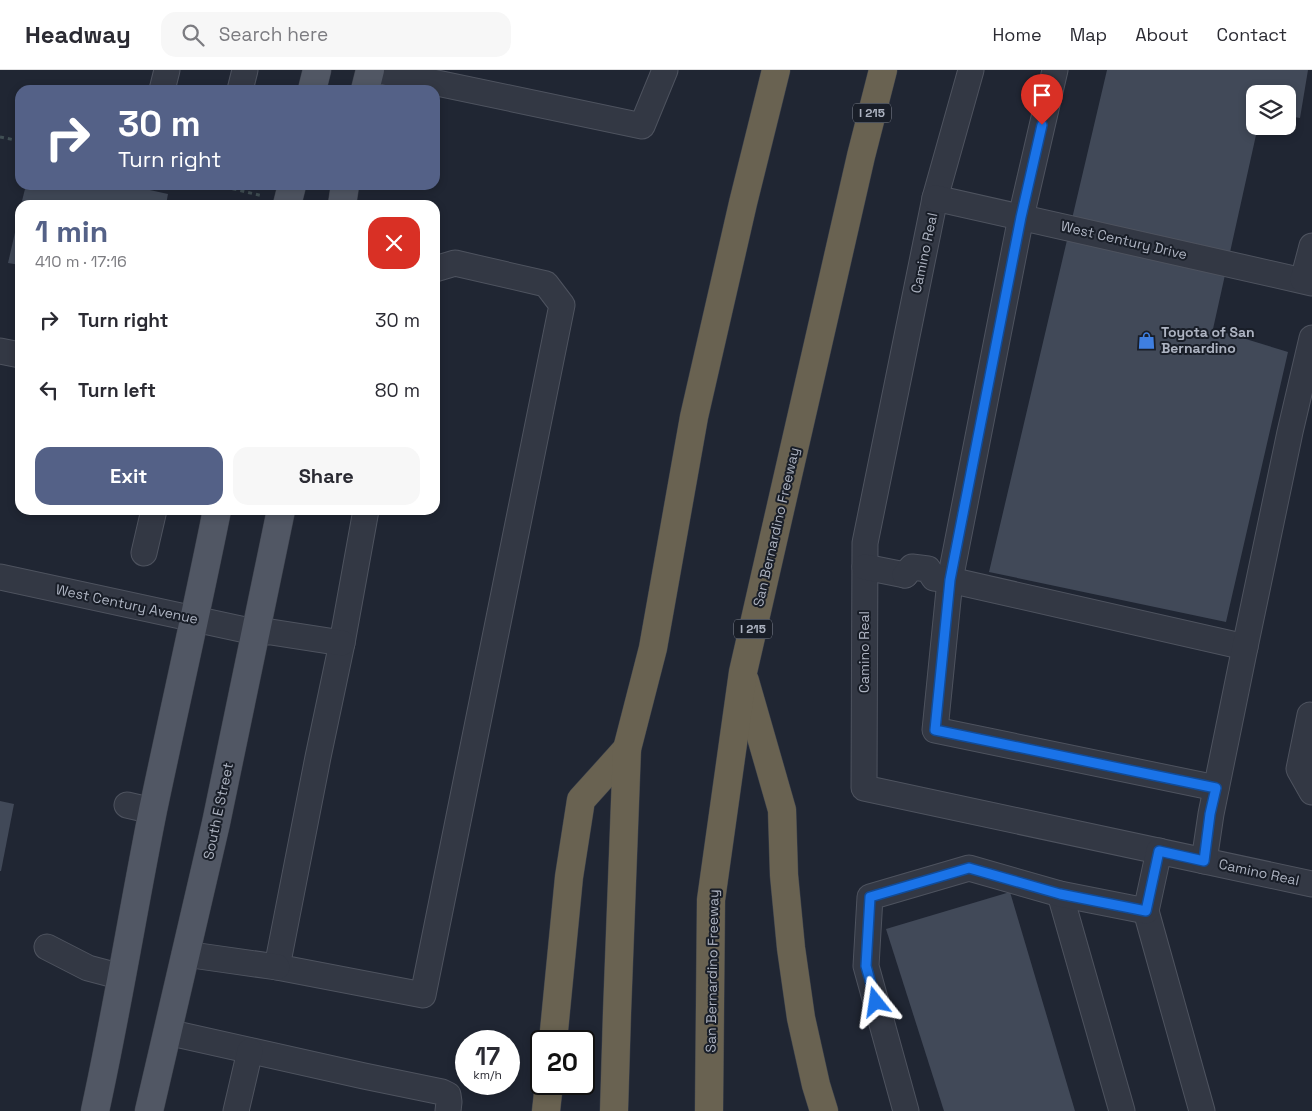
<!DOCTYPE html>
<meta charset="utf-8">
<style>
:root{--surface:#fff;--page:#f7f7f7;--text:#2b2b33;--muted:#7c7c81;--line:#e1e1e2;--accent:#546187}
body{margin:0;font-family:"Space Grotesk",sans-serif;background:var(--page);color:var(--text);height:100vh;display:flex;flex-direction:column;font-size:19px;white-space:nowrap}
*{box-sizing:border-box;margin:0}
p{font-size:16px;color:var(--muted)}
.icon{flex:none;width:28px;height:28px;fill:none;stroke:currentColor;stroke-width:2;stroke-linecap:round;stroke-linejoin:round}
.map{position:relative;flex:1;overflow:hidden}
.side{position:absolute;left:15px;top:130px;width:425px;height:315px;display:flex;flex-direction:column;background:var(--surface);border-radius:15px;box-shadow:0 2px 8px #0003}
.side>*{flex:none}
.guide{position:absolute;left:15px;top:15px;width:425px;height:105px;border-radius:15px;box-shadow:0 2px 8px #0003;background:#546187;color:#fff;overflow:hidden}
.tools{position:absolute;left:1246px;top:15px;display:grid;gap:10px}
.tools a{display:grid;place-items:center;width:50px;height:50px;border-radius:10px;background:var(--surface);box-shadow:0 2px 8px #0003;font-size:25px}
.speed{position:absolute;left:455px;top:960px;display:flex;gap:10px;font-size:25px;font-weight:700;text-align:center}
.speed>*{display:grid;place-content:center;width:65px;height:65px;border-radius:50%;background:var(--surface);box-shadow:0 2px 8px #0003;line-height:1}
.speed small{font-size:12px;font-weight:400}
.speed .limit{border:2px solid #111;border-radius:8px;background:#fff;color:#111}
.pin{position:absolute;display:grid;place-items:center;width:42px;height:42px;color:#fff;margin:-51px -21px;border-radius:50% 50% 50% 0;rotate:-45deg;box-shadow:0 0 5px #0007}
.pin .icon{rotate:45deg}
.me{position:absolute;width:55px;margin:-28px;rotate:345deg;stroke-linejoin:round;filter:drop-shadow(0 0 4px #0008)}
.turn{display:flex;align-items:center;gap:18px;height:105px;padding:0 20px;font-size:22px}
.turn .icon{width:65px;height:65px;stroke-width:2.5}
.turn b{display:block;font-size:35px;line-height:42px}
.round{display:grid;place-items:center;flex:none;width:52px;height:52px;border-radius:15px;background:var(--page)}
.headline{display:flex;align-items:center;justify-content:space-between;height:85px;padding:0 20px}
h1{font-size:30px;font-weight:700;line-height:38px;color:var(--accent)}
.primary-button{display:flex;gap:10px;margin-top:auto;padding:10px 20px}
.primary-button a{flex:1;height:58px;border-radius:15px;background:var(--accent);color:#fff;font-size:20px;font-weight:700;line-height:58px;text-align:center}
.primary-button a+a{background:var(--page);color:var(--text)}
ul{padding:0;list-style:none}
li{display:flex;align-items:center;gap:15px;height:70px;padding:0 20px}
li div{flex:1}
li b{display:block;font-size:19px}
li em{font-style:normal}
header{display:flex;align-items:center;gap:30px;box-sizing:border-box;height:70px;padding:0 25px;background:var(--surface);border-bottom:1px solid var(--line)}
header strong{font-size:24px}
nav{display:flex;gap:28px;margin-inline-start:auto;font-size:18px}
.search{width:350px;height:45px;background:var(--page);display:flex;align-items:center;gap:12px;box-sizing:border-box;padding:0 18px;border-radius:15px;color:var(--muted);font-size:19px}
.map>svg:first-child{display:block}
.building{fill:#414958}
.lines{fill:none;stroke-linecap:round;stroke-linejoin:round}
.minor-casing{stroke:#4e535f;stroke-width:27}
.major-casing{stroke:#3d424d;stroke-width:29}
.highway-casing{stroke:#3b404b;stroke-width:29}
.path{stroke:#414f54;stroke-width:3;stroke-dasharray:4 4;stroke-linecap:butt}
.minor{stroke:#333844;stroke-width:25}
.major{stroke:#515764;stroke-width:28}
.highway{stroke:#696251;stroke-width:28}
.route-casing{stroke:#114b97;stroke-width:12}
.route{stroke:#1a73e8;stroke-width:9}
.labels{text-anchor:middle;stroke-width:4;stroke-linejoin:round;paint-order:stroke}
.shield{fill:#191e28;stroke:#818693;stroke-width:1}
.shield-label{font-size:12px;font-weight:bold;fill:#adb3c1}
.street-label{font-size:14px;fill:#adb3c1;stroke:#191e28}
.poi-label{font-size:14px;font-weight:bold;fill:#adb3c1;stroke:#191e28;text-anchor:start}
</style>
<header>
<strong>Headway</strong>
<div class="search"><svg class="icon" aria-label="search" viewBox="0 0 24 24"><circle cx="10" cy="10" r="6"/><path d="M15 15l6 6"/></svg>Search here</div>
<nav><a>Home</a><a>Map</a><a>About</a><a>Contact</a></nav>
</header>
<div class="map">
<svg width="1312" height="1041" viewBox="0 0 1312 1041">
<rect width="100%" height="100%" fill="#202633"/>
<!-- building -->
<g class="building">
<path d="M1107,0H1308L1300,48L1288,46V24H1255V56H1258L1213,259L1288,282L1226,552L989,502Z"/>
<path d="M26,115H127L168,124L166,135H21Z"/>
<path d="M19,145H20V195L8,193Z"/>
<path d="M0,731L14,734L1,801H0Z"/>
<path d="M1010,822L1075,1041H944L886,859Z"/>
</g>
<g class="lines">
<defs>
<g id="minor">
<path d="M375,0L642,56L665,0"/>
<path d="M971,0L935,128L865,473L864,718L1312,814"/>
<path d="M1055,0L1021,147L950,510L935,660L1216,718"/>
<path d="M162,20L167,0"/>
<path d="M240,20L245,0"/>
<path d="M935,128L1312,213"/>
<path d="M1303,210L1312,176"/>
<path d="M0,281L20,285"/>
<path d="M366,440L342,573L318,687L277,897L423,925L562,235L546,214L455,193L435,199"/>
<path d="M144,483L154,440"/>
<path d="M865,497L905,505"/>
<path d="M905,505L912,497L928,499L934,508L950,510L1245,577"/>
<path d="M0,507L255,562H271L342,573"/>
<path d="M1310,645L1299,699L1312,722"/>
<path d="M127,735L153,741"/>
<path d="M1204,791L1211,744L1245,577L1290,362L1312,268"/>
<path d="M1060,824L1122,1041"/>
<path d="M1146,841L1202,1041"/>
<path d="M47,877L88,898L122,907"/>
<path d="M185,884L277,897"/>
<path d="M167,962L364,1006L442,1022L448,1025L449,1032L448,1041"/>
<path d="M236,1041L250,981"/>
<path d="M906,1041L866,896L870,827L969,798L1060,824L1146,841L1159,781"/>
</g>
<g id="major">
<path d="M312,20L317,0"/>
<path d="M365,20L370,0"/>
<path d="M287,135L292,115"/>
<path d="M342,135L345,115"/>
<path d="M95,1041C117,941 133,840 153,740C174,640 197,540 217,440"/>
<path d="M149,1041L216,753L281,440"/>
</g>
<g id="highway">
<path d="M745,611L782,740L784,805L791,878L801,948L816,1015L824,1041"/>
<path d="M553,971L569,807L581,730L627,679"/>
<path d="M546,1041L549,1014"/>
<path d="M614,1041L617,943L627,679L653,578L694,347L743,133L776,0"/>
<path d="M709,1041L711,830L743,602L861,86L883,0"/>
</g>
</defs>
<!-- minor casing -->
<use href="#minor" class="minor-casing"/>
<!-- major casing -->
<use href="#major" class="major-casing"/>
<!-- highway casing -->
<use href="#highway" class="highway-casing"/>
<!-- path -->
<g class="path">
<path d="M0,67L20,71"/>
<path d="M217,115L263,126"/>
</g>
<!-- minor -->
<use href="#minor" class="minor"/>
<!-- major -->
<use href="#major" class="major"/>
<!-- highway -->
<use href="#highway" class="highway"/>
</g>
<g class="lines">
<defs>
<path id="route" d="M876,932L866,896L870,827L969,798L1060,824L1146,841L1159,781L1204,791L1210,744L1216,718L935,660L950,510L1021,147L1042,55"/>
</defs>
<!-- route casing -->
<use href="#route" class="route-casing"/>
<!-- route -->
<use href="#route" class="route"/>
</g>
<!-- icons -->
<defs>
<symbol id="shop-bare" viewBox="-9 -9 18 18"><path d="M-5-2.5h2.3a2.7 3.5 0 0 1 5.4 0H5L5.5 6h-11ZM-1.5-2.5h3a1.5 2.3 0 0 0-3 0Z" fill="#3f7fe0" stroke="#191e28" stroke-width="2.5" paint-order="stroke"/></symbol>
</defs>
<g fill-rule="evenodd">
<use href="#shop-bare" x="1134" y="258" width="25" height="25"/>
</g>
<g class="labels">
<!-- shield labels -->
<g class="shield">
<rect x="853" y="33.5" width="38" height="19" rx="4"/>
<rect x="734" y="549.5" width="38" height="19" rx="4"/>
</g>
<g class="shield-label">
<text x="872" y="47">I 215</text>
<text x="753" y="563">I 215</text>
</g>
<!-- street labels -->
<g class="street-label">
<text transform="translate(1124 170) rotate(13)" y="5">West Century Drive</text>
<text transform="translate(924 183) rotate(-78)" y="5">Camino Real</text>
<text transform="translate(776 457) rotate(-77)" y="5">San Bernardino Freeway</text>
<text transform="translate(127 534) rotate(12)" y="5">West Century Avenue</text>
<text transform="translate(864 582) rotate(-90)" y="5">Camino Real</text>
<text transform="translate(218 741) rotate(-78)" y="5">South E Street</text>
<text transform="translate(1259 802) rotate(12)" y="5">Camino Real</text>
<text transform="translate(712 901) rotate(-89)" y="5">San Bernardino Freeway</text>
</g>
<!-- poi labels -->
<g class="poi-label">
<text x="1161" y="267">Toyota of San<tspan x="1161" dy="16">Bernardino</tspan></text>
</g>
</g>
</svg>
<div class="tools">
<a><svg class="icon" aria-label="layers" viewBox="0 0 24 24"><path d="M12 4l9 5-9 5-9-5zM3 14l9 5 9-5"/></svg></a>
</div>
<div class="speed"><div>17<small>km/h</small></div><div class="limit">20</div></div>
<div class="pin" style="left:1042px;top:55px;background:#d93025"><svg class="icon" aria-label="arrive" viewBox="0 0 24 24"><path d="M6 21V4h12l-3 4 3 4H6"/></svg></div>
<svg class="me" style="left:876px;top:932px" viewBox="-20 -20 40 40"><path d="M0-17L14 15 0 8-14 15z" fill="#1a73e8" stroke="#fff" stroke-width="4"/></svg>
<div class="guide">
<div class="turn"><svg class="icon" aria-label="right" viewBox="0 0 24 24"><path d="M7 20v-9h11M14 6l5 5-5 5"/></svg><div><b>30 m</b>Turn right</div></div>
</div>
<section class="side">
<div class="headline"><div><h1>1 min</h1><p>410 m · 17:16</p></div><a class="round" style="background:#d93025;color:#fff"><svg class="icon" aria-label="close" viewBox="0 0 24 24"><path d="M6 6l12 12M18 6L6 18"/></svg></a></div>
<ul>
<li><svg class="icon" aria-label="right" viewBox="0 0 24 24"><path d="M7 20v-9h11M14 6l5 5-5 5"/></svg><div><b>Turn right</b></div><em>30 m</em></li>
<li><svg class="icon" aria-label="left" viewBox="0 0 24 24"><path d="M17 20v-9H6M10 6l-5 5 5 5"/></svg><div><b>Turn left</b></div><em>80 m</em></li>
</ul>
<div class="primary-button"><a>Exit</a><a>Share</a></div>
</section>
</div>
